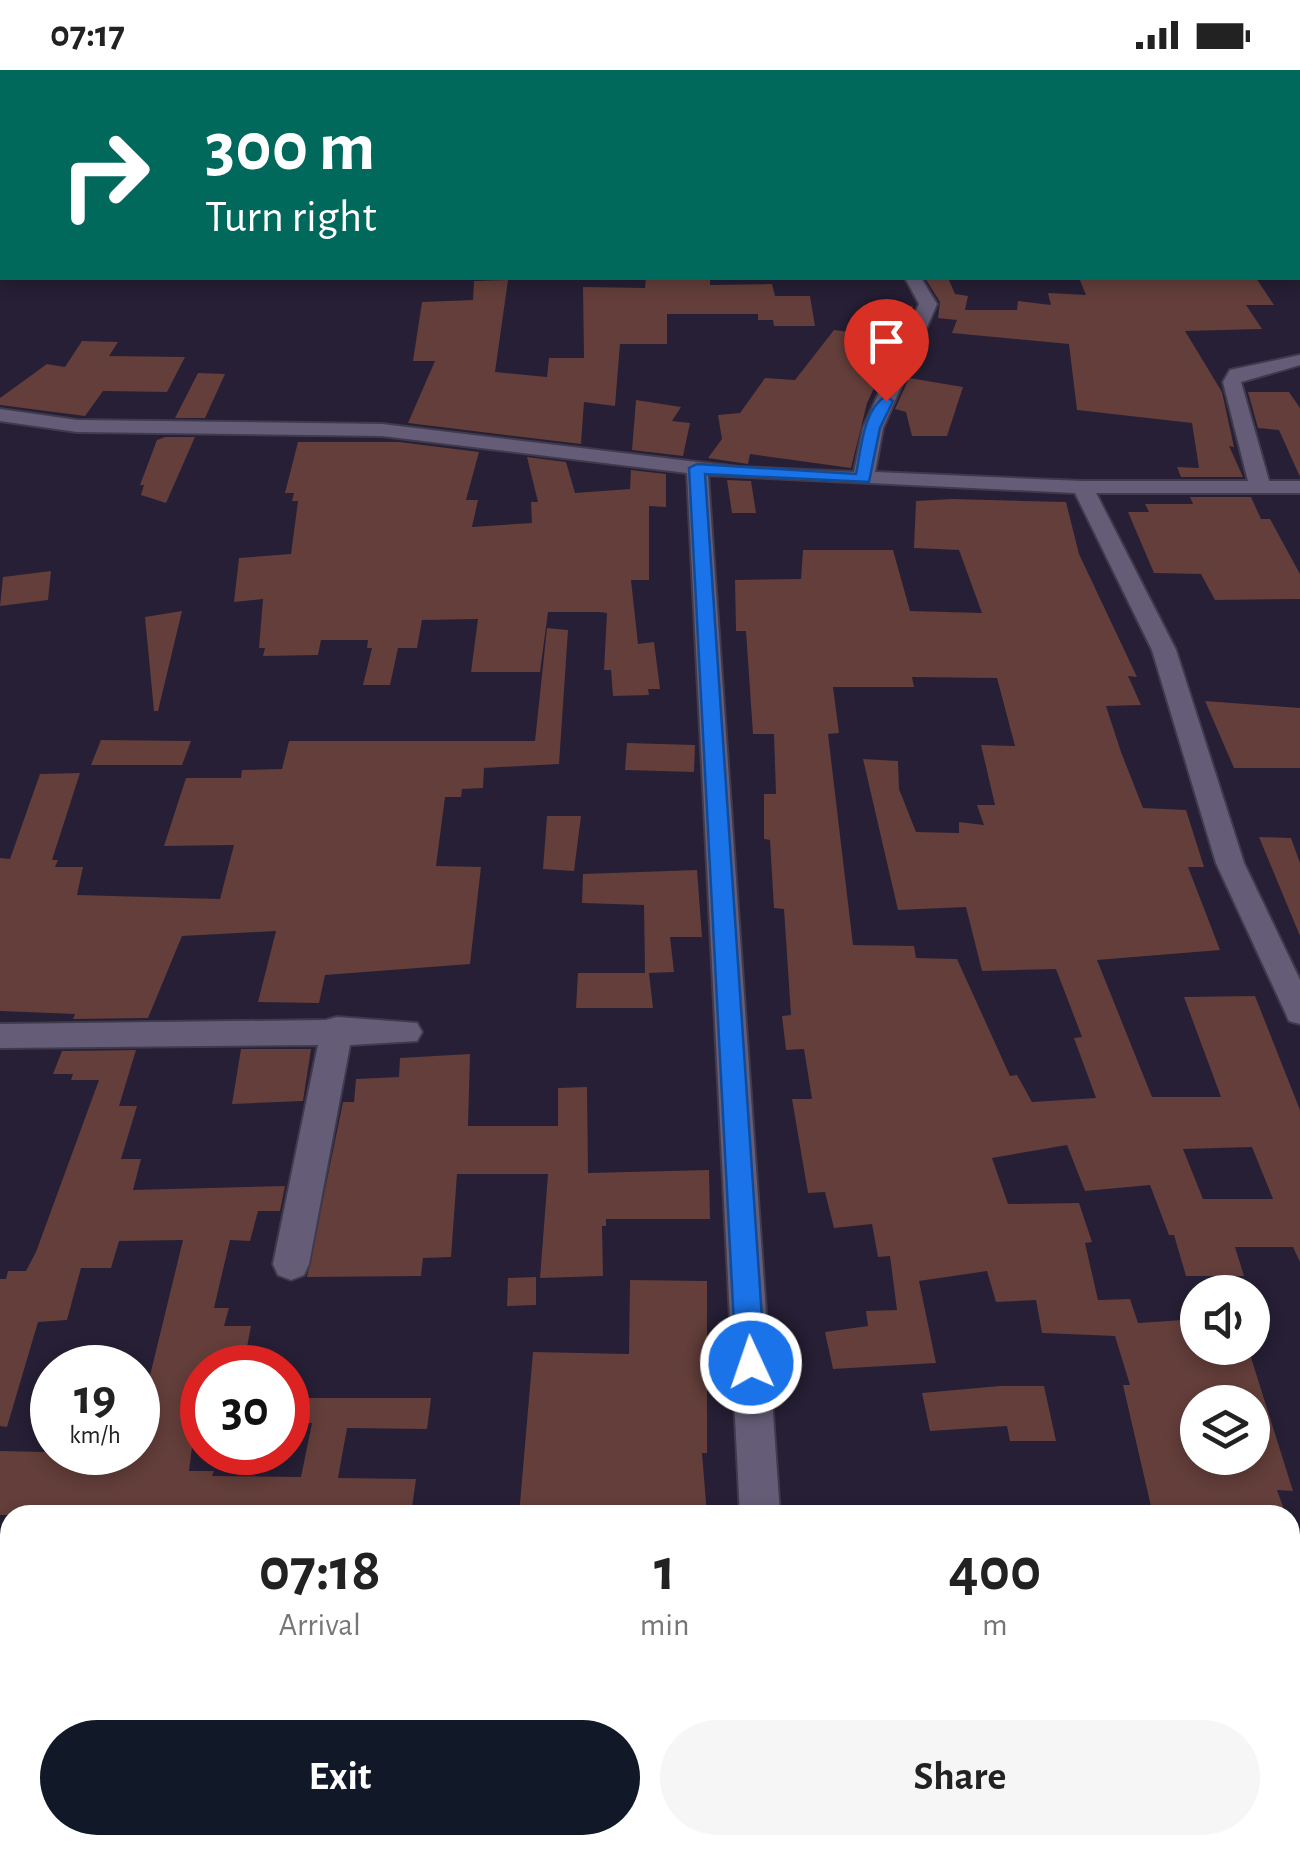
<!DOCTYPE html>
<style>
:root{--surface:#fff;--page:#f6f6f6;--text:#222;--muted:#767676;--accent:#111827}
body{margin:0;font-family:"Alegreya Sans",sans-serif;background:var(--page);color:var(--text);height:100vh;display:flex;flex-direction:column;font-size:38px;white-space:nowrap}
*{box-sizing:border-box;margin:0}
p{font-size:32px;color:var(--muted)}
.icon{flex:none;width:55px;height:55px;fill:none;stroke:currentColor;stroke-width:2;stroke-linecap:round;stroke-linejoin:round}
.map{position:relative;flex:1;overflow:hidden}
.sheet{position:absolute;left:0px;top:1435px;width:1300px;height:350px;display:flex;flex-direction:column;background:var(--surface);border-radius:30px 30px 0 0;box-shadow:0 5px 15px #0003}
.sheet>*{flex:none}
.guide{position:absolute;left:0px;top:0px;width:1300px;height:210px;box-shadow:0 5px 15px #0003;background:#00695c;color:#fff;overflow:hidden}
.fabs{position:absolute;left:1180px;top:1205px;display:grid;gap:20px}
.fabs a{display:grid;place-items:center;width:90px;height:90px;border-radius:50%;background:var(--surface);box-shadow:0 5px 15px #0003;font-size:50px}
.speed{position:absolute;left:30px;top:1275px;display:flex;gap:20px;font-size:50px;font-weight:700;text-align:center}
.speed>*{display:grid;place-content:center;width:130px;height:130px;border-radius:50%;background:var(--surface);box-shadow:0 5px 15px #0003;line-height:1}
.speed small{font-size:25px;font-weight:400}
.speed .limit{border:15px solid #d22;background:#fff;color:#111}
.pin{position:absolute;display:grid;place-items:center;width:85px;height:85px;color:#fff;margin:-102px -42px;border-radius:50% 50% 50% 0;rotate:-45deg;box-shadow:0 0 10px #0007}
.pin .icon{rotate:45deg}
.me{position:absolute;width:110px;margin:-55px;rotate:357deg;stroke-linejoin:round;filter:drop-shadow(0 0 8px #0008)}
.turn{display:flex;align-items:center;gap:35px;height:210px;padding:0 40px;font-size:45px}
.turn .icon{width:130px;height:130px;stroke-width:2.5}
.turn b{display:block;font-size:70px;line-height:85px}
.eta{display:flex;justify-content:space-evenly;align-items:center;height:170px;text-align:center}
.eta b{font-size:60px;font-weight:700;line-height:70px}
.primary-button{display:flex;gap:20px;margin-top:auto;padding:20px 40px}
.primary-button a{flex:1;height:115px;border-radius:60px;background:var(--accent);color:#fff;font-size:40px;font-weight:700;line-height:115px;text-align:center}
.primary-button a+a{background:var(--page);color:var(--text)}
.status{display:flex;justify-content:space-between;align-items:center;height:70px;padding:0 50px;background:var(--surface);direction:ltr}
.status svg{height:28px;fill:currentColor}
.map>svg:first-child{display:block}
.building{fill:#633e3a;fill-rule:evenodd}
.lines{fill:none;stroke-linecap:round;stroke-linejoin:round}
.street-casing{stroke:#403a4d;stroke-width:4}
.street{fill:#655d77;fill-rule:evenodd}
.route{fill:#1a73e8;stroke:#114b97;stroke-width:2.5}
</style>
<div class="status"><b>07:17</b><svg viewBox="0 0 49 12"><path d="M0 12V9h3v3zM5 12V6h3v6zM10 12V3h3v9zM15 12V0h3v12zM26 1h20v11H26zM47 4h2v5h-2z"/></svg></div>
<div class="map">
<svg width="1300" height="1785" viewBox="0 0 1300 1785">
<rect width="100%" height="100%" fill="#261f35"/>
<!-- building -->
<g class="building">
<path d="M646,208H710V215L772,214L775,226H810L815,256H774L773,250H758V244H667V274H620L615,336L584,332L581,374L408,353L435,291H413L422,232L473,230L474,211L508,210L495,302L547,307L549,288H584L583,217L645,218Z"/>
<path d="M925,208H948L955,224L968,226L965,240H1017L1018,231L1051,235L1048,223L1086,225L1079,208H1256L1274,235H1246L1262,259L1185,261L1222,322L1234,377L1229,376L1243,407H1181L1177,397L1199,398L1192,353L1077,340L1069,274L952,263L957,250L938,248L940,232Z"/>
<path d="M868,233L913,236L867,333L851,398L750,384L748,394L708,388L722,369L718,345L740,343L765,308L795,310L834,260L858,263Z"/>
<path d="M82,271L118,272L109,286L185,287L167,322L103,321L85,346L0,335V328L47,294L65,297Z"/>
<path d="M198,303L225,304L205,348H175Z"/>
<path d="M909,308L963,317L947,366H912L906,342L895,339Z"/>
<path d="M1248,322H1289L1300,338V407L1279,360L1258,358Z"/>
<path d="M636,330L681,337L672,351L690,353L683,386L632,380Z"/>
<path d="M165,367H195L166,433L141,425L144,415H140L157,370Z"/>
<path d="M298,372H399L479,382L466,430H478L472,457L532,453L531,432H538L527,387L566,392L575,423L630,419L631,400L666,404V437L649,436V510H631L638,574L654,572L660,619H648L649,625L613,626L611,600H604L607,543L599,542H548L540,602H471L478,549L422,550L417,578H398L390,615H363L372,578H367L368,570H321L318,585L263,586L265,578H259L263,529L234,532L239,488L291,484L298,431H292L294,423H285Z"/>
<path d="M727,410L751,411L756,443H732Z"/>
<path d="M1190,427H1251L1261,449H1270L1300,504V529L1215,530L1201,504L1154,503L1128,442H1149L1145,434H1193Z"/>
<path d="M952,429L1066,432L1079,484L1137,607L1128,606L1141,635L1106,636L1121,682L1143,738L1186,740L1204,797H1188L1220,880L1097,890L1152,1027H1221L1184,927L1255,926L1300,1040V1192L1293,1177H1235L1244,1206H1186L1174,1165H1169L1150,1115L1085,1121L1067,1075L992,1088L1008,1134L1079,1133L1092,1172L1085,1173L1098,1230L1130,1229L1138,1253L1198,1249V1278H1248L1293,1421L1277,1420L1286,1445H1153L1123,1315H1130L1115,1266L1042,1263L1036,1230L996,1232L987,1201L919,1211L936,1293L833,1299L825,1262L868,1256L866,1241L897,1240L890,1186L878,1187L872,1154L834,1158L825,1122L808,1123L792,1029H812L804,979L786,980L782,946L791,945L784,839L774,838L770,770L764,769V724H776L774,664H753L746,561H736L735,510L801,509L803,480H893L910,541L982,543L959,480L914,478L916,431ZM912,607L997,608L1015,676L981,675L995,735H977L984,755L959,752V763L916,762L899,719L898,691L863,689L898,840L966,837L982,901L1056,899L1082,967L1074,968L1096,1028L1032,1032L1017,1005L1010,1006L957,889L916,888L914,876L853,875L828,664L839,663L833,617H914ZM1252,1077L1273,1129H1203L1183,1079ZM1198,1332H1252V1388H1198Z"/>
<path d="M51,501L48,530L0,536L3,507Z"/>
<path d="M182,541L158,641H154L145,547Z"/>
<path d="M547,558L568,560L559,694L484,698L483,718L462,719L461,727H445L436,796L481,797L470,894L325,905L319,933L258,932L276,861L182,866L148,948L73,949L75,944L0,941V788L10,789L40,704L80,703L52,790H58L55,797H83L77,825L220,829L234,775L164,776L186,708H241L242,700L282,699L289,671H535Z"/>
<path d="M1205,631L1300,638V698H1234Z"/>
<path d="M101,670L191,671L182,695H91Z"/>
<path d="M627,673L695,675L694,702L625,700Z"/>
<path d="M547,746H581L574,801L543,799Z"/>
<path d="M1259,767L1291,768L1300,793V866Z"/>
<path d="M697,800L702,867H670L674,902L649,903L653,938H576L578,903H645L644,835L582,833L583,804Z"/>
<path d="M241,979H311L303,1031L232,1034Z"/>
<path d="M136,980L119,1036H137L121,1089H141L133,1120L285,1116L280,1141H258L250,1171L230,1170L214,1238H229L224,1256H251L243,1298H202L189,1401H214L212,1406L301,1407L312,1353H288V1328H431L427,1359L347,1358L338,1408L416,1409L411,1445H0V1381L138,1384V1318H147L183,1170L119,1171L111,1198H81L67,1250L38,1252L7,1357L0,1356V1209H6L8,1201H26L36,1182L99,1010H71L73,1004H53L62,981Z"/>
<path d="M470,984L468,1056H558V1018L587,1017L588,1103L709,1100L710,1149H606V1156H602L603,1206L540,1208L548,1104H457L451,1187L423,1188L421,1206L307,1207L343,1032H354L356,1009L399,1007L400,988Z"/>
<path d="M536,1207V1235L507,1236L508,1208Z"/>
<path d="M630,1210L707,1211V1383H702L707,1445H519L533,1282L629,1284Z"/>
<path d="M1000,1316H1044L1056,1371H1010L1007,1356L930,1361L922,1323Z"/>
</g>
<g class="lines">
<defs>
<g id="street">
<path d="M1058,0H1071L1072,2H1059Z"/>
<path d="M2,140V151L0,152V141Z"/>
<path d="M1298,166L1300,167V177L1298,176Z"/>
<path d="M905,208H921L937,234L883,358L875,402L1082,411H1248L1223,312L1230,300L1300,285V295L1241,312L1269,411H1300V423H1096L1176,580L1244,793L1300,910V954L1289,951L1285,942L1216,793L1152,580L1075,423L708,405L780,1445H740L687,403L382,366L77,362L0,351V339L77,350L382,354L739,397L854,402L863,358L919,234Z"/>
<path d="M337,947L417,953L422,962L417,971L350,975L309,1194L304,1205L291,1210L278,1205L273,1194L318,975L0,978V954L326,950Z"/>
<path d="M131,1775H179L177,1785H129Z"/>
<path d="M762,1775H810L811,1785H763Z"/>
</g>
</defs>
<!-- street casing -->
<use href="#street" class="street-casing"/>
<!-- street -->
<use href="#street" class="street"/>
</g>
<!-- route -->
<path class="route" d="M886,326L893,331L880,358L869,412L705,404L765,1293L761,1303L751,1307L741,1303L736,1293L689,398L697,394L856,404C861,380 863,339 886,326Z"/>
</svg>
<div class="fabs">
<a><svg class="icon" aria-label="sound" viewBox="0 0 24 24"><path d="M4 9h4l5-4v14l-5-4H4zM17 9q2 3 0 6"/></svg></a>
<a><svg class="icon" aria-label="layers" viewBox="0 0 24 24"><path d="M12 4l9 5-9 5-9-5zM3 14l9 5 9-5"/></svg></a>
</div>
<div class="speed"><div>19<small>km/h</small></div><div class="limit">30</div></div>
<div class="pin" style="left:886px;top:331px;background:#d93025"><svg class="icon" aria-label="arrive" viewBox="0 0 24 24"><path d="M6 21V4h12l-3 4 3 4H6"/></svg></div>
<svg class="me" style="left:751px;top:1293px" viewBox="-20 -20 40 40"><circle r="17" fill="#1a73e8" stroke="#fff" stroke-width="3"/><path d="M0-11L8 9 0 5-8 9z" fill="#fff"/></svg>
<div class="guide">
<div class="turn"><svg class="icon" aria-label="right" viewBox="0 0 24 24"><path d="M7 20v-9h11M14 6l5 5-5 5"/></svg><div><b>300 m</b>Turn right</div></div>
</div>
<section class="sheet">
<div class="eta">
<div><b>07:18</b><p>Arrival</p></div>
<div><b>1</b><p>min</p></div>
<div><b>400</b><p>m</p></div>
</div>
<div class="primary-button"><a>Exit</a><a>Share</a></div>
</section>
</div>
